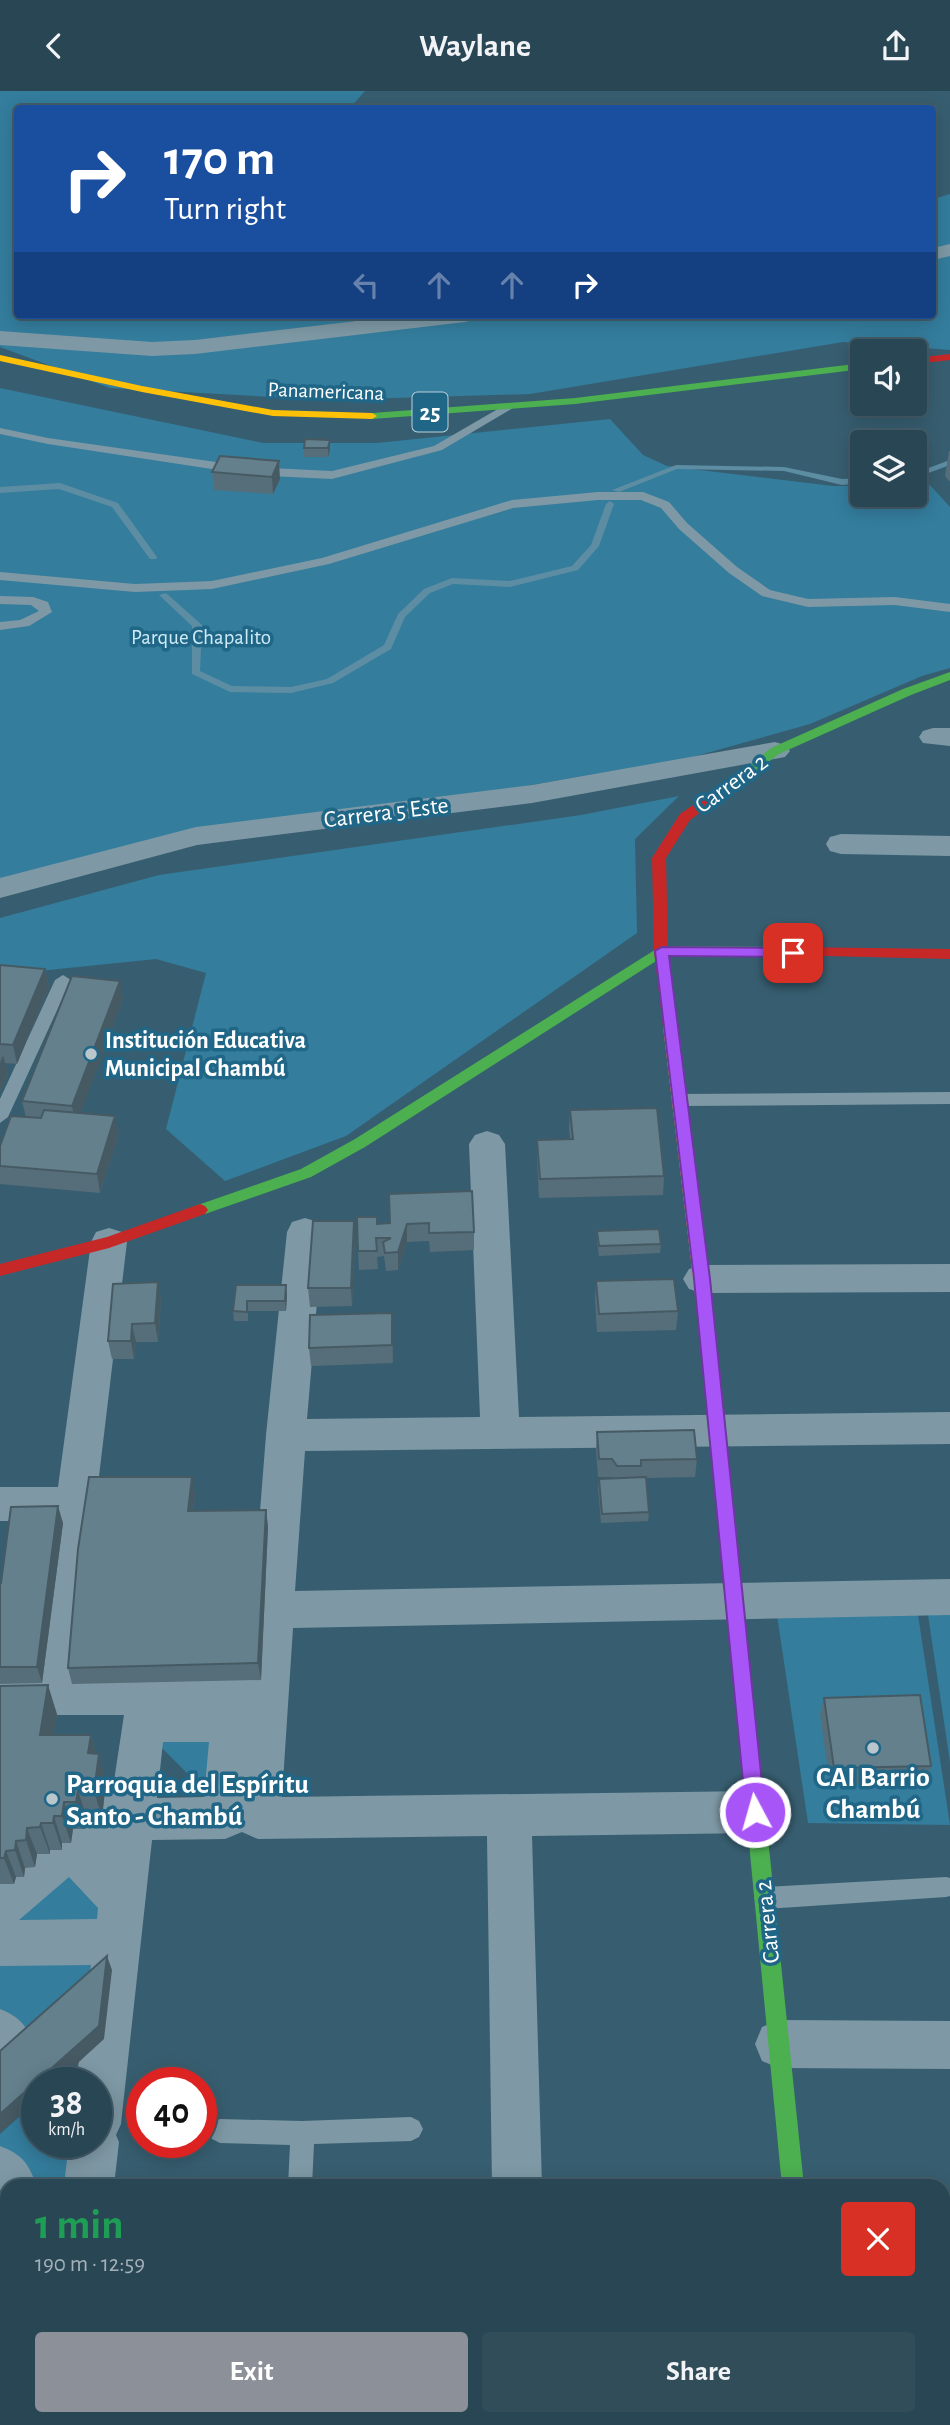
<!DOCTYPE html>
<meta charset="utf-8">
<style>
:root{--surface:#294654;--page:#314d5a;--text:#f1f3f6;--muted:#a5b1b8;--line:#455e6b;--accent:#8c9099}
body{margin:0;font-family:"Alegreya Sans",sans-serif;background:var(--page);color:var(--text);height:100vh;display:flex;flex-direction:column;font-size:26px;white-space:nowrap}
*{box-sizing:border-box;margin:0}
p{font-size:23px;color:var(--muted)}
.icon{flex:none;width:38px;height:38px;fill:none;stroke:currentColor;stroke-width:2;stroke-linecap:round;stroke-linejoin:round}
.map{position:relative;flex:1;overflow:hidden}
.sheet{position:absolute;left:0px;top:2088px;width:950px;height:247px;display:flex;flex-direction:column;background:var(--surface);border-radius:21px 21px 0 0;box-shadow:0 4px 18px #0003,0 0 0 2px var(--line)}
.sheet>*{flex:none}
.banner{position:absolute;left:14px;top:14px;width:922px;height:214px;border-radius:7px;box-shadow:0 4px 18px #0003,0 0 0 2px var(--line);background:#1a4fa0;color:#fff;overflow:hidden}
.controls{position:absolute;left:850px;top:248px;display:grid;gap:14px}
.controls a{display:grid;place-items:center;width:77px;height:77px;border-radius:7px;background:var(--surface);box-shadow:0 4px 18px #0003,0 0 0 2px var(--line);font-size:35px}
.speed{position:absolute;left:21px;top:1976px;display:flex;gap:14px;font-size:35px;font-weight:700;text-align:center}
.speed>*{display:grid;place-content:center;width:91px;height:91px;border-radius:50%;background:var(--surface);box-shadow:0 4px 18px #0003,0 0 0 2px var(--line);line-height:1}
.speed small{font-size:18px;font-weight:400}
.speed .limit{border:10px solid #d22;background:#fff;color:#111}
.pin{position:absolute;display:grid;place-items:center;width:60px;height:60px;color:#fff;margin:-30px;border-radius:14px;box-shadow:0 4px 10px #0006}
.me{position:absolute;width:77px;margin:-38px;rotate:354deg;stroke-linejoin:round;filter:drop-shadow(0 0 5px #0008)}
.turn{display:flex;align-items:center;gap:24px;height:147px;padding:0 35px;font-size:32px}
.turn .icon{width:91px;height:91px;stroke-width:2.5}
.turn b{display:block;font-size:49px;line-height:60px}
.lanes{display:flex;align-items:center;height:66px;padding:0 35px;background:#0003;justify-content:center;gap:35px;direction:ltr}
.lanes .off{opacity:.35}
.round{display:grid;place-items:center;flex:none;width:74px;height:74px;border-radius:7px;background:var(--page)}
.headline{display:flex;align-items:center;justify-content:space-between;height:119px;padding:0 35px}
h1{font-size:42px;font-weight:700;line-height:52px;color:#1e9e55}
.primary-button{display:flex;gap:14px;margin-top:auto;padding:14px 35px}
.primary-button a{flex:1;height:80px;border-radius:7px;background:var(--accent);color:#fff;font-size:28px;font-weight:700;line-height:80px;text-align:center}
.primary-button a+a{background:var(--page);color:var(--text)}
header{display:flex;justify-content:space-between;align-items:center;height:91px;padding:0 35px;background:var(--surface);font-size:32px;font-weight:700}
.map>svg:first-child{display:block}
.green{fill:#347d9d}
.lines{fill:none;stroke-linecap:round;stroke-linejoin:round}
.stream{fill:#5d8da3;fill-rule:evenodd}
.lane{fill:#7e99a5;fill-rule:evenodd}
.street{fill:#7e99a5;fill-rule:evenodd}
.fast{fill:#4caf50;fill-rule:evenodd}
.slow{fill:#ffc107;fill-rule:evenodd}
.jam{fill:#c62828;fill-rule:evenodd}
.wall{fill:#566e79}
.shaded-wall{fill:#465a63}
.building{fill:#64808d;stroke:#465a63;stroke-width:2}
.route{fill:#a855f7;stroke:#6d37a1;stroke-width:2}
.poi-dot{fill:#b9c7cd;stroke:#206687;stroke-width:2.5}
.labels{text-anchor:middle;stroke-width:7;stroke-linejoin:round;paint-order:stroke}
.far-street-label{font-size:21px;fill:#fff;stroke:#206687}
.far-park-label{font-size:21px;fill:#ceebf8;stroke:#206687}
.shield{fill:#206687;stroke:#bcd1db;stroke-width:2}
.shield-label{font-size:23px;font-weight:bold;fill:#fff}
.street-label{font-size:24px;fill:#fff;stroke:#206687}
.poi-label{font-size:24px;font-weight:bold;fill:#fff;stroke:#206687;text-anchor:start}
.near-poi-label{font-size:28px;font-weight:bold;fill:#fff;stroke:#206687}
</style>
<header><svg class="icon" aria-label="back" viewBox="0 0 24 24"><path d="M15 5l-7 7 7 7"/></svg>Waylane<svg class="icon" aria-label="share" viewBox="0 0 24 24"><path d="M12 15V3M7 8l5-5 5 5M5 13v7h14v-7"/></svg></header>
<div class="map">
<svg width="950" height="2334" viewBox="0 0 950 2334">
<rect width="100%" height="100%" fill="#375e70"/>
<!-- green -->
<g class="green">
<path d="M0,0H365L349,18H18V224H933V108L950,103V259L843,251L530,303L327,309L110,297L0,256Z"/>
<path d="M0,297L263,352H377L610,328L643,364L667,375L833,395H863V404H915V394H930L950,416V577L922,585L810,633L689,667L286,736L0,793Z"/>
<path d="M679,705L635,748L637,842L346,1045L225,1090L166,1038L206,882L156,868L0,884V827L159,784L581,724Z"/>
<path d="M777,1524H918L950,1734L808,1732Z"/>
<path d="M928,1524H950V1671Z"/>
<path d="M144,1639H223L217,1712Z"/>
<path d="M68,1768L112,1814L109,1842L0,1833Z"/>
<path d="M104,1863L101,1889L27,1955L0,1924V1864Z"/>
<path d="M37,2010V2051H81L76,2095H28L0,2061V2043Z"/>
</g>
<g class="lines">
<!-- stream -->
<g class="stream">
<path d="M950,369V374L915,387V382Z"/>
<path d="M676,374L784,376L842,388L863,387V392L842,394L784,380L677,378L619,401L612,399Z"/>
<path d="M60,392L118,412L157,466L156,468H150L112,416L59,398L0,402V396Z"/>
<path d="M610,410L614,413L599,455L578,479L510,496L453,493L430,502L405,526L391,558L333,592L291,602L230,601L192,583V535L159,504L166,502L202,534L200,580L232,595L291,596L327,588L384,554L398,523L424,498L452,487L510,490L572,475L591,454L606,413Z"/>
</g>
<!-- lane -->
<g class="lane">
<path d="M503,315L513,317L442,359L332,388L251,384L48,353L0,343V337L48,347L251,376L332,380L434,355Z"/>
<path d="M598,401H643L669,411L687,432L737,476L770,499L808,508L895,506L950,513V521L895,514L808,516L762,505L729,482L679,438L661,417L641,409H598L513,417L329,473L212,498L135,501L0,489V481L135,493L212,490L322,467L512,409Z"/>
<path d="M0,505L33,506L48,511L52,521L29,535L0,539V531L20,529L39,520L31,514L0,513Z"/>
<path d="M63,884L71,889L8,1026L0,1032V1008L55,889Z"/>
<path d="M950,1001V1013L680,1015L672,1009L680,1003Z"/>
<path d="M946,1786L950,1787V1805L946,1806L765,1818L757,1814L754,1807L757,1800L765,1796Z"/>
<path d="M411,2026L419,2030L423,2038L419,2046L411,2050L314,2053L312,2095H288L290,2054L220,2052L212,2048L208,2040L212,2032L220,2028L302,2030Z"/>
<rect x="171" y="2328" width="26" height="6"/>
</g>
<!-- street -->
<g class="street">
<path d="M950,153V165L933,169V157Z"/>
<path d="M408,224H476L473,229L465,231L195,263L152,265L0,254V240L152,251L195,249Z"/>
<path d="M933,637H950V655L923,652L919,646L923,640Z"/>
<path d="M775,651L785,654L790,660L785,666L532,712L197,754L0,807V787L196,736L532,694Z"/>
<path d="M841,743L950,745V765L841,763L830,760L826,753L830,746Z"/>
<path d="M487,1040L499,1044L505,1053L519,1326L950,1321V1353L305,1360L295,1500L950,1488V1524L293,1537L282,1706L756,1700L772,1706L779,1721L772,1736L756,1742L532,1745L542,2095H492L487,1745L258,1748L242,1741L225,1748L152,1749L121,2033L116,2044L119,2051L114,2095H64L69,2051H96V1992H76L91,1874L0,1875V1786L114,1690L124,1624H0V1586H32L53,1430H0V1396H58L91,1151L96,1141L109,1137L122,1141L127,1151L75,1586H247L266,1344L287,1141L292,1131L305,1127L318,1131L323,1141L307,1328L480,1326L469,1053L475,1044ZM163,1651H209L204,1706L157,1707ZM69,1786L98,1817L97,1828L19,1829Z"/>
<path d="M950,1173V1201L702,1202L689,1198L683,1188L689,1178L702,1174Z"/>
<path d="M0,1918C20,1926 27,1935 35,1955C27,1974 19,1980 0,1988Z"/>
<path d="M779,1929L950,1930V1978L779,1977L762,1970L755,1953L762,1936Z"/>
<path d="M0,2055C23,2064 28,2072 37,2095H7V2118L0,2115Z"/>
<rect x="0" y="2138" width="7" height="95"/>
<rect x="943" y="2198" width="7" height="52"/>
<rect x="263" y="2328" width="54" height="6"/>
<rect x="790" y="2328" width="54" height="6"/>
</g>
<!-- fast -->
<g class="fast">
<path d="M863,272V278L575,313L372,328L367,325L372,322L575,307Z"/>
<path d="M950,581V589L911,604L779,663L740,692L736,693L730,689L771,657L903,598Z"/>
<path d="M661,855L789,856L796,861L789,866L664,865L365,1056L311,1086L205,1123H195L192,1119L195,1115L301,1078L355,1048Z"/>
<path d="M709,1248L715,1249L717,1254L804,2095H782L701,1254L703,1249Z"/>
</g>
<!-- slow -->
<g class="slow">
<path d="M0,264L142,295L273,319L372,322L377,325L372,328L273,325L142,301L0,270Z"/>
<path d="M670,930L677,935L717,1254L715,1259H703L701,1254L663,935Z"/>
</g>
<!-- jam -->
<g class="jam">
<path d="M950,263V269L915,273V267Z"/>
<path d="M736,685L742,689L740,692L690,729L666,767L668,860L677,935L670,940L663,935L654,860L652,767L680,723Z"/>
<path d="M789,856L950,858V868L784,864L782,861Z"/>
<path d="M200,1113L205,1115L208,1119L205,1123L109,1157L0,1185V1173L107,1146Z"/>
</g>
</g>
<!-- wall -->
<g class="wall">
<path d="M304,357L330,358L328,366H304Z"/>
<path d="M949,360H950V391L945,385Z"/>
<path d="M220,365L280,388L273,403L214,399L212,381Z"/>
<path d="M0,874L45,878L49,896L17,973L5,972L8,983L0,1001Z"/>
<path d="M123,908L80,1022L119,1043L100,1102L0,1093V1055L26,1026L22,1010Z"/>
<path d="M570,1019L664,1085L663,1104L539,1107L537,1067V1049L570,1048L569,1037Z"/>
<path d="M389,1103L474,1141V1159L430,1161L429,1150L407,1151L398,1179L386,1180L384,1165L377,1166L378,1178L359,1179L358,1160L378,1133L390,1132Z"/>
<path d="M597,1140L661,1153L660,1162L599,1165L597,1150Z"/>
<path d="M355,1148L352,1215L310,1216L308,1197Z"/>
<path d="M596,1190L678,1220L676,1239L597,1241L595,1208Z"/>
<path d="M158,1191L161,1209L158,1251H136L134,1268H112L108,1250Z"/>
<path d="M236,1194L287,1204L286,1220H248V1230H234L233,1220Z"/>
<path d="M392,1222L393,1272L311,1275L309,1257Z"/>
<path d="M597,1341L697,1368L695,1386L646,1387L649,1421L648,1430L601,1432L598,1397L599,1388H612L611,1386H598L596,1359Z"/>
<path d="M195,1404L193,1420L266,1419L268,1436L261,1589L72,1593L68,1577Z"/>
<path d="M63,1432L42,1592L0,1593V1492Z"/>
<path d="M0,1595L57,1623L53,1644H91L96,1663L106,1690L102,1727H87L85,1738H73L71,1752H62V1759H50V1763H37L35,1776L25,1777L24,1786H16L14,1793H0Z"/>
<path d="M824,1607L931,1675L926,1691L830,1693L820,1623Z"/>
</g>
<!-- shaded-wall -->
<g class="shaded-wall">
<path d="M330,349V358L328,366V357Z"/>
<path d="M279,370L280,388L273,403L272,386Z"/>
<path d="M45,878L49,896L17,973L13,954Z"/>
<path d="M120,890L123,908L76,1034L72,1015Z"/>
<path d="M3,964L8,983L0,1001V972Z"/>
<path d="M115,1025L119,1043L100,1102L97,1083Z"/>
<path d="M354,1130L355,1148L352,1215L351,1197Z"/>
<path d="M407,1133V1151L398,1179V1161Z"/>
<path d="M158,1191L161,1209L158,1251L155,1232Z"/>
<path d="M286,1194L287,1204L286,1220L285,1210Z"/>
<path d="M132,1233L136,1251L134,1268L131,1250Z"/>
<path d="M192,1386L195,1404L191,1438L188,1420Z"/>
<path d="M58,1415L63,1432L42,1592L37,1576Z"/>
<path d="M266,1419L268,1436L261,1589L258,1572Z"/>
<path d="M48,1594L57,1623L49,1672L40,1644Z"/>
<path d="M91,1644L98,1669L99,1663L106,1690L102,1727L94,1700L88,1662Z"/>
<path d="M78,1700L87,1727L85,1738L76,1711Z"/>
<path d="M64,1711L73,1738L71,1752L62,1725Z"/>
<path d="M54,1725L62,1752V1759L53,1732Z"/>
<path d="M41,1732L50,1759V1763L40,1736Z"/>
<path d="M27,1737L37,1763L35,1776L26,1749Z"/>
<path d="M16,1750L25,1777L24,1786L15,1759Z"/>
<path d="M6,1760L16,1786L14,1793L4,1767Z"/>
<path d="M107,1865L112,1879L104,1948L56,1992H37V2009L0,2042V2023Z"/>
</g>
<!-- building -->
<g class="building">
<path d="M305,348L330,349L328,357H304Z"/>
<path d="M220,365L279,370L272,386L212,381Z"/>
<path d="M0,874L45,878L13,954L0,953Z"/>
<path d="M72,885L120,890L72,1015L22,1010Z"/>
<path d="M657,1017L664,1085L540,1088L537,1049L573,1048L570,1019Z"/>
<path d="M44,1019L115,1025L97,1083L0,1075V1055L11,1025L41,1027Z"/>
<path d="M472,1100L474,1141L429,1142V1132L407,1133L398,1161L385,1162L383,1151L391,1147H376L377,1160H358L357,1126H377V1133L390,1132L389,1103Z"/>
<path d="M313,1130H354L351,1197H308Z"/>
<path d="M659,1138L661,1153L599,1155L597,1140Z"/>
<path d="M674,1188L678,1220L599,1223L596,1190Z"/>
<path d="M158,1191L155,1232L132,1233L131,1250H108L113,1193Z"/>
<path d="M236,1194H286L285,1210H247V1221L233,1220Z"/>
<path d="M392,1222V1254L309,1257L310,1224Z"/>
<path d="M694,1339L697,1368L641,1369V1375H617L612,1368H599L597,1341Z"/>
<path d="M89,1386H192L188,1420L266,1419L258,1572L68,1577L78,1458Z"/>
<path d="M646,1386L649,1421L602,1423L599,1388Z"/>
<path d="M58,1415L37,1576H0V1492H1L11,1416Z"/>
<path d="M48,1594L40,1644H91L88,1662L99,1663L94,1700H78L76,1711H64L62,1725H54L53,1732H41L40,1736L27,1737L26,1749L16,1750L15,1759L6,1760L4,1767H0V1595Z"/>
<path d="M920,1604L931,1675L834,1677L824,1607Z"/>
<path d="M107,1865L99,1935L0,2023V1960Z"/>
</g>
<!-- route -->
<path class="route" d="M662,856L793,857L800,862L793,866L669,865L710,1188L765,1721L762,1727L755,1730L749,1727L746,1721L694,1188L655,860Z"/>
<!-- markers -->
<g class="poi-dot">
<circle cx="91" cy="963" r="7"/>
<circle cx="873" cy="1657" r="7"/>
<circle cx="52" cy="1708" r="7"/>
</g>
<g class="labels">
<!-- far-street labels -->
<g class="far-street-label">
<text transform="translate(326 300) rotate(2)" y="7">Panamericana</text>
</g>
<!-- far-park labels -->
<g class="far-park-label">
<text x="201" y="553">Parque Chapalito</text>
</g>
<!-- shield labels -->
<rect class="shield" x="412.5" y="301.5" width="35" height="39" rx="5"/>
<g class="shield-label">
<text x="430" y="329">25</text>
</g>
<!-- street labels -->
<g class="street-label">
<text transform="translate(731 692) rotate(-36)" y="8">Carrera 2</text>
<text transform="translate(386 721) rotate(-7)" y="8">Carrera 5 Este</text>
<text transform="translate(767 1831) rotate(-96)" y="8">Carrera 2</text>
</g>
<!-- poi labels -->
<g class="poi-label">
<text x="105" y="957">Institución Educativa<tspan x="105" dy="28">Municipal Chambú</tspan></text>
</g>
<!-- near-poi labels -->
<g class="near-poi-label">
<text x="873" y="1695">CAI Barrio<tspan x="873" dy="32">Chambú</tspan></text>
<text x="66" y="1702" text-anchor="start">Parroquia del Espíritu<tspan x="66" dy="32">Santo - Chambú</tspan></text>
</g>
</g>
</svg>
<div class="controls">
<a><svg class="icon" aria-label="sound" viewBox="0 0 24 24"><path d="M4 9h4l5-4v14l-5-4H4zM17 9q2 3 0 6"/></svg></a>
<a><svg class="icon" aria-label="layers" viewBox="0 0 24 24"><path d="M12 4l9 5-9 5-9-5zM3 14l9 5 9-5"/></svg></a>
</div>
<div class="speed"><div>38<small>km/h</small></div><div class="limit">40</div></div>
<div class="pin" style="left:793px;top:862px;background:#d93025"><svg class="icon" aria-label="arrive" viewBox="0 0 24 24"><path d="M6 21V4h12l-3 4 3 4H6"/></svg></div>
<svg class="me" style="left:755px;top:1721px" viewBox="-20 -20 40 40"><circle r="17" fill="#a855f7" stroke="#fff" stroke-width="3"/><path d="M0-11L8 9 0 5-8 9z" fill="#fff"/></svg>
<div class="banner">
<div class="turn"><svg class="icon" aria-label="right" viewBox="0 0 24 24"><path d="M7 20v-9h11M14 6l5 5-5 5"/></svg><div><b>170 m</b>Turn right</div></div>
<div class="lanes"><svg class="icon off" aria-label="left" viewBox="0 0 24 24"><path d="M17 20v-9H6M10 6l-5 5 5 5"/></svg><svg class="icon off" aria-label="ahead" viewBox="0 0 24 24"><path d="M12 20V5M6 11l6-6 6 6"/></svg><svg class="icon off" aria-label="ahead" viewBox="0 0 24 24"><path d="M12 20V5M6 11l6-6 6 6"/></svg><svg class="icon" aria-label="right" viewBox="0 0 24 24"><path d="M7 20v-9h11M14 6l5 5-5 5"/></svg></div>
</div>
<section class="sheet">
<div class="headline"><div><h1>1 min</h1><p>190 m · 12:59</p></div><a class="round" style="background:#d93025;color:#fff"><svg class="icon" aria-label="close" viewBox="0 0 24 24"><path d="M6 6l12 12M18 6L6 18"/></svg></a></div>
<div class="primary-button"><a>Exit</a><a>Share</a></div>
</section>
</div>
